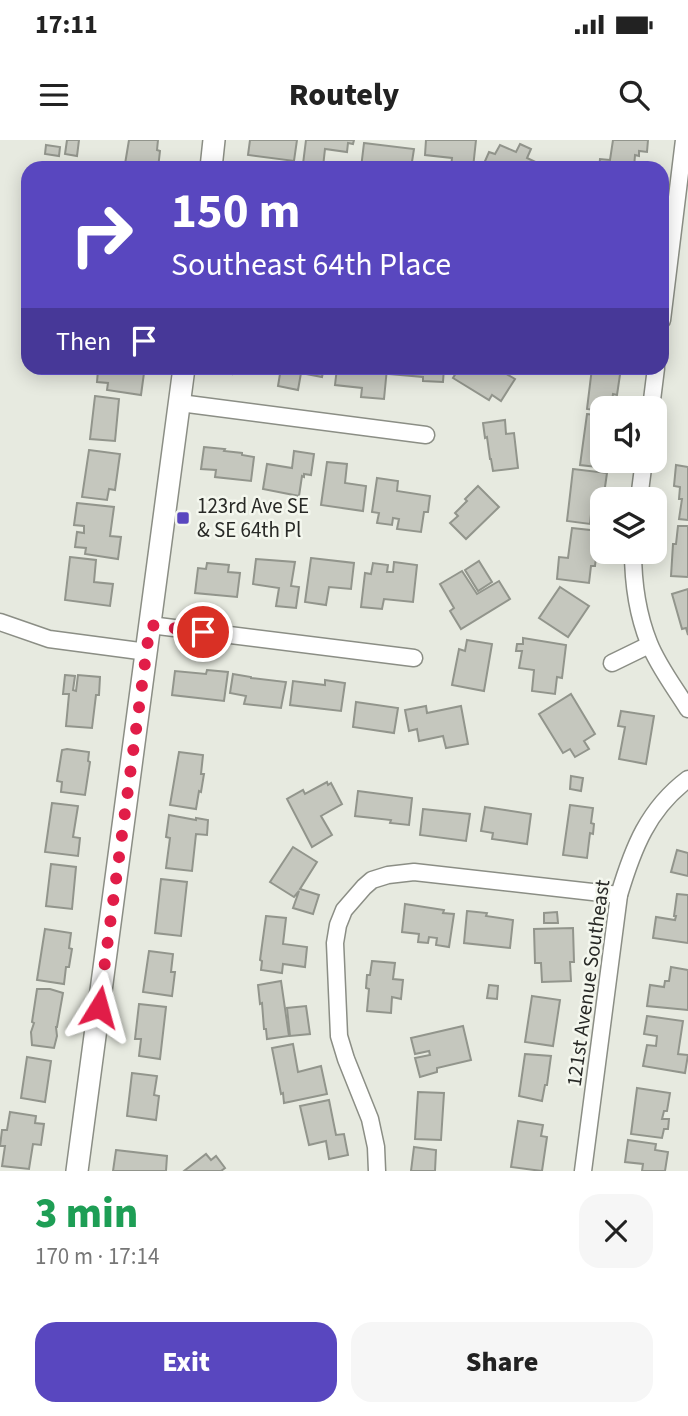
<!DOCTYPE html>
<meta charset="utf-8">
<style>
:root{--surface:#fff;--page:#f6f6f6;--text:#222;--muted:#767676;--accent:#5947bf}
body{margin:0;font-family:"Source Sans 3",sans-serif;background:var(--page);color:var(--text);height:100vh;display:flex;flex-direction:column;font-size:26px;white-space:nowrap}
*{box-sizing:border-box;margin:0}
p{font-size:23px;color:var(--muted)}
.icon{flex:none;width:38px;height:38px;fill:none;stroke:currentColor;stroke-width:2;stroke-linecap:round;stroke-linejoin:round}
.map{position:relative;height:1031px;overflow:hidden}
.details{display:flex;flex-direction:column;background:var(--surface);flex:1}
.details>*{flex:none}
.top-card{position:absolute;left:21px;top:21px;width:648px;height:214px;border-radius:21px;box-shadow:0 4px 18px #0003;background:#5947bf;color:#fff;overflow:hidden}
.fabs{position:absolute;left:590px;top:256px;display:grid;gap:14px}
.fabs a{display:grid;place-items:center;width:77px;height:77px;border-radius:14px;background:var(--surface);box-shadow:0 4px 18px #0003;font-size:35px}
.pin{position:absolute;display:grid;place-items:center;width:60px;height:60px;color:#fff;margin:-30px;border:4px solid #fff;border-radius:50%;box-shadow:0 2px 7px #0007}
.me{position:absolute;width:77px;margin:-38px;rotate:8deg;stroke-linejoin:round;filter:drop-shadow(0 0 5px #0008)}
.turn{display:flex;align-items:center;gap:24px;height:147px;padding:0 35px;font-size:32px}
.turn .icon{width:91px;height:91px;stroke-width:2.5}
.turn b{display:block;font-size:49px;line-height:60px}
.then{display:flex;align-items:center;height:66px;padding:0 35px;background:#0003;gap:14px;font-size:26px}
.round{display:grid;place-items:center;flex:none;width:74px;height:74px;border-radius:21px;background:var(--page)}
.overview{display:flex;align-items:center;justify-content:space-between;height:119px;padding:0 35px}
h1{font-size:42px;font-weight:800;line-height:52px;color:#1e9e55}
.cta{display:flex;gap:14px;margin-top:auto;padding:14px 35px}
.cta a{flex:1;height:80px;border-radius:21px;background:var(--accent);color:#fff;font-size:28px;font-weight:800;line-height:80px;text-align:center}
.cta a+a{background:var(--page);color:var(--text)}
.status{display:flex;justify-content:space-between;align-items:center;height:49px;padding:0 35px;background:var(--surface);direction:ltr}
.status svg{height:19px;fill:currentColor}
header{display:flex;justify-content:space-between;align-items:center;height:91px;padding:0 35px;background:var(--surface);font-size:32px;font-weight:800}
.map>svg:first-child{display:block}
.building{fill:#c5c7be;stroke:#92958c;stroke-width:2}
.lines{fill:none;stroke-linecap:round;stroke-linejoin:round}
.street-casing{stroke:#8b8e85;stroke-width:19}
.secondary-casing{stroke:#8b8e85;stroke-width:24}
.street{stroke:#fff;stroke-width:16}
.secondary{stroke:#fff;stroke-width:21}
.route{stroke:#e11d48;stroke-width:12;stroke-dasharray:0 21.6}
.poi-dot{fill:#5947bf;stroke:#f4f7ee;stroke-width:2.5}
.labels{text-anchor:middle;stroke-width:5;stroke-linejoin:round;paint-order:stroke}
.poi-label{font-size:21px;fill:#282926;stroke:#f4f7ee;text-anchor:start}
.street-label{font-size:21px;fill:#282926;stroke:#f4f7ee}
</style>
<div class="status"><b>17:11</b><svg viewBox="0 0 49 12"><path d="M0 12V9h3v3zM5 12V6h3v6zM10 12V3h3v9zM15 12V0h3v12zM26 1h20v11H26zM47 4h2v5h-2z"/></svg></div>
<header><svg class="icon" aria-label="menu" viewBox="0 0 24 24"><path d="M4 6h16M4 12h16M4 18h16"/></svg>Routely<svg class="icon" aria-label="search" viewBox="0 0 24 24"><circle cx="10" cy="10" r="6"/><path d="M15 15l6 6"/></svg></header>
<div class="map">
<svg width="688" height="1031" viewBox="0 0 688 1031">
<rect width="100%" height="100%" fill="#e7eae0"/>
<!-- building -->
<g class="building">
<path d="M67,0H79L77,16L65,14Z"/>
<path d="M129,0H158L157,10L160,11L158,28L125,24Z"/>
<path d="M250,0H297L294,21L248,15Z"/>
<path d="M306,0H354L353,4L348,3L347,12L325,9L323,27L303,24Z"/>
<path d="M426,0H476L473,28L451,27L452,18L425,15Z"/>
<path d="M613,0H648L647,12L639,11V16L635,15L634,28H599L600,19L610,20Z"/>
<path d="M364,3L414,9L411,28H361Z"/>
<path d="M520,4L531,9L527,18L542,25L541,28H482L489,12L495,14L500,5L516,12Z"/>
<path d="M46,5L60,7L59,16L45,14Z"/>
<path d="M96,228H134V231L144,233L141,255L107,250L108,243L97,242L98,230H96Z"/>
<path d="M212,228H267L266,232L252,231L251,234L232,231V234L211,231Z"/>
<path d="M281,228H324L322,237L301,233L298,250L278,246Z"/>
<path d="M337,228H387L384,259L361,257L362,248L335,245Z"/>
<path d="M391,228H444L443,242L423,241V237L390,234Z"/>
<path d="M459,228H496L515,239L501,261L492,255L489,260L453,238Z"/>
<path d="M592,228H621L617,255L613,254L611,268H602V271L587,269Z"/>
<path d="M95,256L119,259L115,301L90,299Z"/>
<path d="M587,274L602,276V320H607L606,328L580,325Z"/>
<path d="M505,280L506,294L514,293L518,328L493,331L491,319H490L487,297L485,298L483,283Z"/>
<path d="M204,307L225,309L224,311L242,313V315L254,317L251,341L215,337L216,330L201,329Z"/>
<path d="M89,310L120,314L115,350L109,349L107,360L82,357Z"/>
<path d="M294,311L314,314L311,335L304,334V337L302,336L299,356L263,349L267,324L292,328Z"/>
<path d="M327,322L347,324L345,343L366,346L363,371L321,365Z"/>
<path d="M676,325L688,327V380L679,379L682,359H679L680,347L674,346Z"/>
<path d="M573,329L607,333L604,354L597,353L596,365H592L590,384L567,381Z"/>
<path d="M377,338L398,341L397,351L430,356L428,372H424L421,392L397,389L399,379L393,378L392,385L377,383L379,373L372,372Z"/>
<path d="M478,346L499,367L466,399L450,383L458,376L455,373L467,361L465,359Z"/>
<path d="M77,363L114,367L110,396L121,397L118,419L85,414L86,408L75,407L77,392L84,393V386L74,385Z"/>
<path d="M678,386H688V437L671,436L673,404H676Z"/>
<path d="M572,388L599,391L595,426H591L589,443L557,439L559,417L568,418Z"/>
<path d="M70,417L96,420L94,442L113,444L110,466L65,460Z"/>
<path d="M311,418L354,423L351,449L329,447L326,465L305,462Z"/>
<path d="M256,419L295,422L291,446L299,447L296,468L276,466L279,448L253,444Z"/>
<path d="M479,421L492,442L478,451L465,430Z"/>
<path d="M394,422L417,425L413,462L384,459L382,469L361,467L365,433L371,434L373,423L388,425L387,432H393Z"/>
<path d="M207,423L229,425L228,432L240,433L237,457L195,453L198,428L206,429Z"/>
<path d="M462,431L477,454L499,441L510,459L461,489L450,471L454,468L440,444Z"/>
<path d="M560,447L589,466L568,497L539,478Z"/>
<path d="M688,449V495L686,488L682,489L672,454Z"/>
<path d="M523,498L566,505L562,538L557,537L555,554L532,551L534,530L519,528L522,511H516L517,504H523Z"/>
<path d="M467,500L492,504L484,551L452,545L459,509L465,511Z"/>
<path d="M207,530L228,532L224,561L172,555L175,531L206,534Z"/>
<path d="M233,534L251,537V538L286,542L281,568L244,564L246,556L230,553Z"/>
<path d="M65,535L75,536L73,550L76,551L78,535L100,537L99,555H96L92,588L66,586L69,554H63Z"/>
<path d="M325,540L345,543L341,571L290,565L293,541L325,545Z"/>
<path d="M571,554L595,594L584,601L589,609L575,617L570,609L563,613L539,574Z"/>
<path d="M356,562L398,568L394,593L353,587Z"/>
<path d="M426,566L427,573L461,566L468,604L446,608L443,596L419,601L417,589L409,591L405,570Z"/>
<path d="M621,571L654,576L646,624L619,619L625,587L618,586Z"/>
<path d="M67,609L89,612L88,621L90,622L85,655L61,652L62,642L57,641L62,610Z"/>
<path d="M179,612L203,615L201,634H204L201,652L199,651L196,669L170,665Z"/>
<path d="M571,636L583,638L581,651L570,649Z"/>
<path d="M327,642L328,645L331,643L342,664L321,676L332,695L312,707L287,659L303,650L305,654Z"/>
<path d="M358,651L412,658L409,685L390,683L391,680L355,676Z"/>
<path d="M52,663L78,666L73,697L80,698L78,716L45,712Z"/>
<path d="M570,665L593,668L591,683L594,684L593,694L590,693L587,718L563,715Z"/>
<path d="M485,667L531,674L527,704L492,699L493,693L481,691Z"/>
<path d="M423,669L470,674L466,701L420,695Z"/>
<path d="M169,675L196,680V678L208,680L207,695L196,694L192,731L166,728L170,698L166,697Z"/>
<path d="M293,707L317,722L300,749L319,755L313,774L293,768L299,751L294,757L270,742Z"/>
<path d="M677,710L688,713V736L671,732Z"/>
<path d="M51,724L76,727L72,769L46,766Z"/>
<path d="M161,739L187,742L181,796L155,793Z"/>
<path d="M677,754L688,755V803L653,798L656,777L675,780L676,776H674Z"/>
<path d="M405,764L444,770L443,773L454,774L449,807L436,805L437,798L429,797L428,803L418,802L419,794L402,792Z"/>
<path d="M467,771L487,773L486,776L513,780L510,808L464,803Z"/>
<path d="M557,772L558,783H544V773Z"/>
<path d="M266,776L286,778L283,804L307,807L305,827L283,824L282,833L261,830L262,821L260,820Z"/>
<path d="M573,788L574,822H570L571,841L542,842L541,823H535L534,789Z"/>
<path d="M45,789L71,793L69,808L72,809L69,827H66L64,844L37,840Z"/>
<path d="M149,811L173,814L171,832H175L172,856L143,852Z"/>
<path d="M372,821L395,823L393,839L403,840L401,859L392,857L391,873L367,871L369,849L366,848L367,835H370Z"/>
<path d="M671,827L688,830V870L647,866L650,845L664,847L665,841H669Z"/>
<path d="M281,841L289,896L267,899L266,889H264L262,863L260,864L258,845Z"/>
<path d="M489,845L498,846L497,859L487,858Z"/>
<path d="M37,849H50L63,853L57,887H56L57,896L54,908L32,905L31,892L34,883L32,882Z"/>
<path d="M532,856L560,860L553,906L525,902Z"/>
<path d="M139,864L166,867L160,919L139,916L141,899H135Z"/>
<path d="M306,866L310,894L290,896L287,868Z"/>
<path d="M647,876L683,881L678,914L688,915L685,933L643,926L647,905L656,906L657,896L644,894Z"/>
<path d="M463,886L471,920L437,928V932L420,937L415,918L430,915L429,911L415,914L411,898Z"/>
<path d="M293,904L298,932L321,926L327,954L284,963L283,953L281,954L272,908Z"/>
<path d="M525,914L551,916L547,945H545L542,961L519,956Z"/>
<path d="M27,917L51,921L45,962L21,958Z"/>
<path d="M132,933L157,936L154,955L159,956L156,980L127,976Z"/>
<path d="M637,948L670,953L667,971H664L662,979H669L668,989H664L662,998L631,994Z"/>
<path d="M418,952L444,953L441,1000L415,999Z"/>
<path d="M329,960L336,995L344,994L348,1015L329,1019L326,1001L309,1005L300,966Z"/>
<path d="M10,972L36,976L35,983L44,984L41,1005L33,1004L29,1029L2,1026L5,1006H0L2,990H7Z"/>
<path d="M518,981L543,985L541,996L547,997L542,1031L511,1027Z"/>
<path d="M628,1000L656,1004L655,1010L668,1012L665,1031H642L643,1024L625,1022Z"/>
<path d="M414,1007L436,1010L435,1031H411Z"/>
<path d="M116,1010L167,1016L166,1031H113Z"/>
<path d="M206,1014L211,1020L216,1016L225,1028L221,1031H184Z"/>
</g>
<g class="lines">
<defs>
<g id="street">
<path d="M662,180L684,0"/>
<path d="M180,263L426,295"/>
<path d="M651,268L656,228"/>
<path d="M639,359L644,320"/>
<path d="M633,411C633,443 637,473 649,503C658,526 675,548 688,569"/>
<path d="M0,482L49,499L147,512"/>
<path d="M150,485L414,518"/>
<path d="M612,523L649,505"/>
<path d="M377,1031L376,1007L370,979L346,919L339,896L335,803L338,785L344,770L364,747L372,740L388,735L414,732L619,755"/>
<path d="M583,1031L619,755C633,708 648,669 688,639"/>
</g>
<g id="secondary">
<path d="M211,28L214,0"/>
<path d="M77,1031L184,228"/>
</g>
</defs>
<!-- street casing -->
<use href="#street" class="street-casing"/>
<!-- secondary casing -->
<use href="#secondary" class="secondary-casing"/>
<!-- street -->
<use href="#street" class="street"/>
<!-- secondary -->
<use href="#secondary" class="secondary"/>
</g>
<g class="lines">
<!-- route -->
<path class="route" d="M99,867L150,485L203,492"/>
</g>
<!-- markers -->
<rect class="poi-dot" x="176" y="371" width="14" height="14" rx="3.5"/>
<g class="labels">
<!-- poi labels -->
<g class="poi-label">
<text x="197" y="373">123rd Ave SE<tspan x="197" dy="24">&amp; SE 64th Pl</tspan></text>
</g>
<!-- street labels -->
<g class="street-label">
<text transform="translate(588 843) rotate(-82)" y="7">121st Avenue Southeast</text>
</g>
</g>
</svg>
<div class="fabs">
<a><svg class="icon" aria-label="sound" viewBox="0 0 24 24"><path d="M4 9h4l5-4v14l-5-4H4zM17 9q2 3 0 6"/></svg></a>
<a><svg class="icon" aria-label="layers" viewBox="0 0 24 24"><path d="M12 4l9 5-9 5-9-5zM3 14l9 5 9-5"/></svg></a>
</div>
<div class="pin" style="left:203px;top:492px;background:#d93025"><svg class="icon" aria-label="arrive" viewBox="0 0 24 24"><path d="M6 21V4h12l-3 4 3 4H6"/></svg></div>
<svg class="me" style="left:99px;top:867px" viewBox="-20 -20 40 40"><path d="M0-17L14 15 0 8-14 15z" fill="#e11d48" stroke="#fff" stroke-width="4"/></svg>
<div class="top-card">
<div class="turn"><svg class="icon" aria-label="right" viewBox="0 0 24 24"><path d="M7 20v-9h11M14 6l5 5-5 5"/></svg><div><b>150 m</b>Southeast 64th Place</div></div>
<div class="then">Then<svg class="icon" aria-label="arrive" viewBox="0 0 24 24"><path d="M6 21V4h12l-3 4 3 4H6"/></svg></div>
</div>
</div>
<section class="details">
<div class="overview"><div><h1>3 min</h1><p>170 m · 17:14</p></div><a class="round"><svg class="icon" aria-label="close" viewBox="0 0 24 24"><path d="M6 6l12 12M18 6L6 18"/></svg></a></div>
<div class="cta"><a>Exit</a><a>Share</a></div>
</section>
